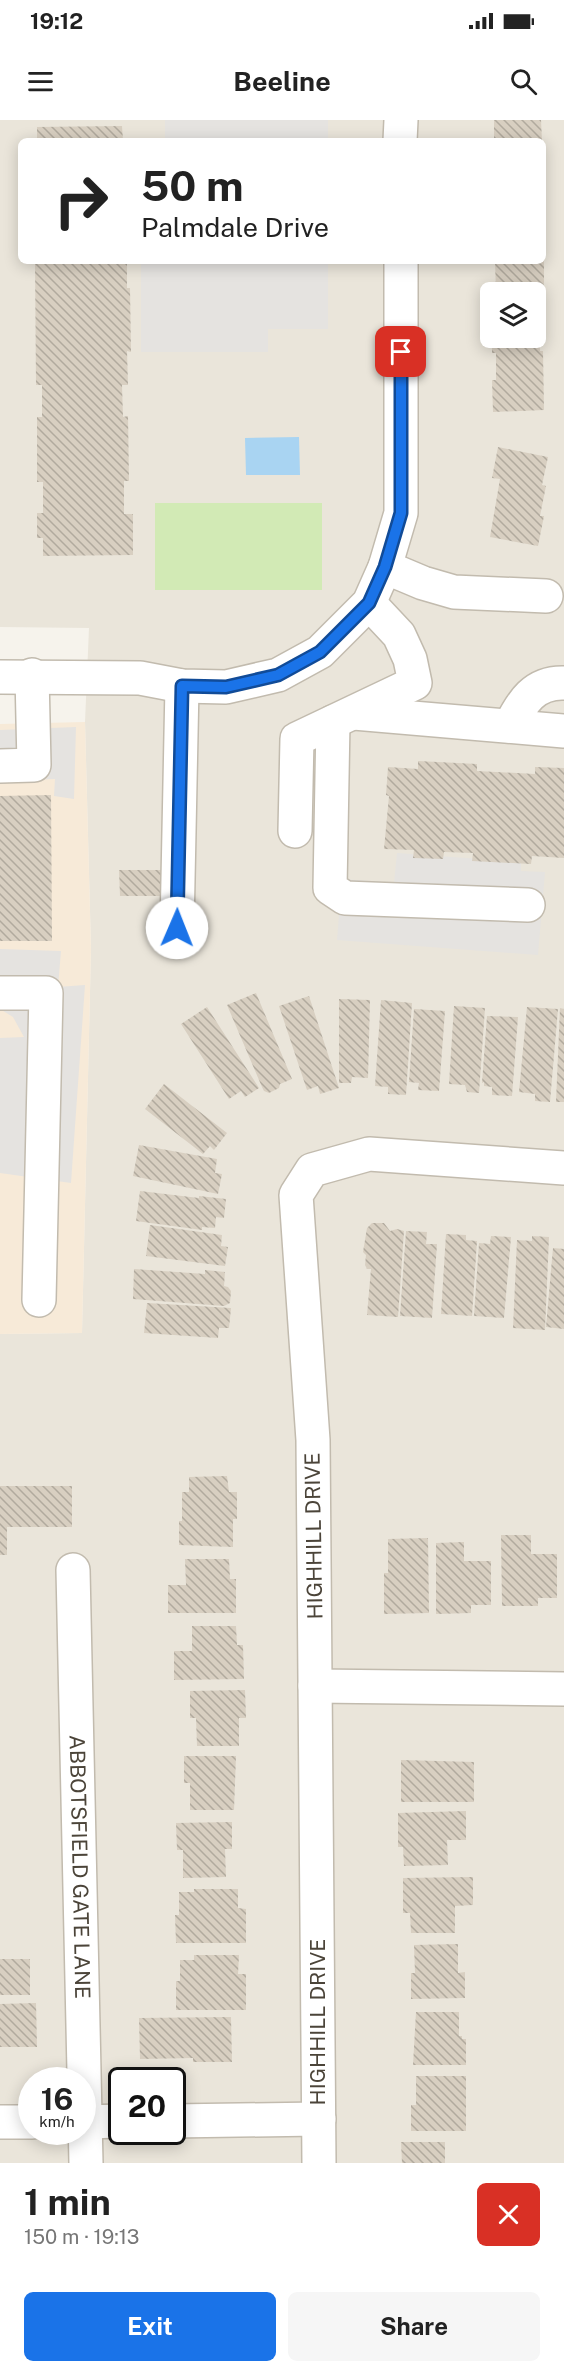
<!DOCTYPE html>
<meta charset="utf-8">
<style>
:root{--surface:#fff;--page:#f6f6f6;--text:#222;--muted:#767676;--accent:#1a73e8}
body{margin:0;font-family:"Public Sans",sans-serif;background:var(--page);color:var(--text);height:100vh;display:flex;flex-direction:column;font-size:22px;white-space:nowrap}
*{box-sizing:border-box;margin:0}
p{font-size:20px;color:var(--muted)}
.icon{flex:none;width:33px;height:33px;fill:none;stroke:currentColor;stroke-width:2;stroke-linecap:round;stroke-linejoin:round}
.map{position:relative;height:2043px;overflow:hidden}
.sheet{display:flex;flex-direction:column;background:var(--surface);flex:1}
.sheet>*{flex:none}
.hud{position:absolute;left:18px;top:18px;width:528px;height:126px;border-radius:9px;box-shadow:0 3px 15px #0003;background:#fff;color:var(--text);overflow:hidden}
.buttons{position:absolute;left:480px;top:162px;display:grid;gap:12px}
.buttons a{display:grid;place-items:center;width:66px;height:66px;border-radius:9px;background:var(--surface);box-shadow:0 3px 15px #0003;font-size:30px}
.speed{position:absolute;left:18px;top:1947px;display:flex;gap:12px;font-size:30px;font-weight:700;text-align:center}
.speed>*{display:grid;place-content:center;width:78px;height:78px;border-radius:50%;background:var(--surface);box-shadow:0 3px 15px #0003;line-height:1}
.speed small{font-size:15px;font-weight:400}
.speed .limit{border:3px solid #111;border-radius:9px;background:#fff;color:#111}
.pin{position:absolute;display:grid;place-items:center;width:51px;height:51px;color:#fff;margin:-26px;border-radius:12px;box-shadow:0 3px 9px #0006}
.me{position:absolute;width:66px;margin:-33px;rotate:1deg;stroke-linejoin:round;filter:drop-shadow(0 0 4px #0008)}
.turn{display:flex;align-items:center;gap:21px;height:126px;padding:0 24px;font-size:27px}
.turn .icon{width:78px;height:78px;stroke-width:2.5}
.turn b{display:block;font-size:42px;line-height:51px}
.round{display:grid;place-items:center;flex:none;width:63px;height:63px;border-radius:9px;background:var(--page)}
.overview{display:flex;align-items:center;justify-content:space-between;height:102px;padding:0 24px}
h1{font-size:36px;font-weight:700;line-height:45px}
.button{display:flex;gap:12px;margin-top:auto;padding:12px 24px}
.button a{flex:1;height:69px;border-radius:9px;background:var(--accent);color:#fff;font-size:24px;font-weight:700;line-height:69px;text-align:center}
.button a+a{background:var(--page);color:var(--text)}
.status{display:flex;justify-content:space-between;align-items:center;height:42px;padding:0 30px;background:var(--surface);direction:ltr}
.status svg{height:16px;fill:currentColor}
header{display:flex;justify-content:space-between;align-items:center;height:78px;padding:0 24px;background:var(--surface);font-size:27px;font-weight:700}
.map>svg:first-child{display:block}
.residential{fill:#eae5da;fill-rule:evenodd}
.commercial{fill:#f7ead8}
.park{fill:#d2eab5}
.parking{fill:#e5e3e0}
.water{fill:#a9d4f2}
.building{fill:url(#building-back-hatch)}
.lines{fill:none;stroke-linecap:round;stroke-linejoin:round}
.minor-casing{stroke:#c2bbae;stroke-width:36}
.minor{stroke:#fff;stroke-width:33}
.route-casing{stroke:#114b97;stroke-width:15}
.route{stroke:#1a73e8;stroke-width:10}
.labels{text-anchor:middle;stroke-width:4.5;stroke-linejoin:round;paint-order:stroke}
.street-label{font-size:21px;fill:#4b4439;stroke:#fff}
</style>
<div class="status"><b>19:12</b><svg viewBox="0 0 49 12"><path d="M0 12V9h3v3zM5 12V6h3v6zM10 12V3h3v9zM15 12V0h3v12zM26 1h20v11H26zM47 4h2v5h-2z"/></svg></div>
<header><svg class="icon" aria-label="menu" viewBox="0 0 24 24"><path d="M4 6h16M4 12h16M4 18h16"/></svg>Beeline<svg class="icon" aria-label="search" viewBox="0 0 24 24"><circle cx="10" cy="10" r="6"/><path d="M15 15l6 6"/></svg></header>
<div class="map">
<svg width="564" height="2043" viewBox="0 0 564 2043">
<defs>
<pattern id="building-back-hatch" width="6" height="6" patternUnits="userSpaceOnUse" patternTransform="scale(1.5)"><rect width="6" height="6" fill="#d8cfc1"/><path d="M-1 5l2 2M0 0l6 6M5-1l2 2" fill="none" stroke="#b1aa9e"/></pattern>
</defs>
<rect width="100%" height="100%" fill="#f6f3ec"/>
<!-- residential -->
<path class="residential" d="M0,0H564V2043H0V1214L82,1213L91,829L85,602L89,508L0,507ZM21,21H543V141H21ZM490,172H536V218H490ZM32,1960H82V2012H32ZM122,1960H172V2012H122Z"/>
<!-- commercial -->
<path class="commercial" d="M85,602L91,829L82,1213L0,1214V604Z"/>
<!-- park -->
<rect class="park" x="155" y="383" width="167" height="87"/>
<!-- parking -->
<g class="parking">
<rect x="165" y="0" width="163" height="21"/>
<path d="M141,141H328V209H268V232H141Z"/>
<path d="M76,607L74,679L54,676L55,659L0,661V610Z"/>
<path d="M397,733L521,742V751L545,752L538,835L337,820L342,759L394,763Z"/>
<path d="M0,829L61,831L58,867L85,865L71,1063L0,1053V918L24,917L13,897L0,889Z"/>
</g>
<!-- water -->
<path class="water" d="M299,317L300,355H246L245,318Z"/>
<!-- building -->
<g class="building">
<path d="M494,0H541L542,21H494Z"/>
<path d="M122,6L123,21H37V7Z"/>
<path d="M35,141H127V168H130L131,232L127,231L128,265H122L123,297L128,296L129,361H124V394H133V435L43,436V418H37V393H43V362H37V297H42V265H36Z"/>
<path d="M495,141H544V173L538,174L540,231H543L544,290L493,292L492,260H496V233H492V218H536V172H496Z"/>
<path d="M498,327L548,337L542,365L546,366L540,396H544L538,426L490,417L500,359L492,358Z"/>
<path d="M418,641L477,644V651L535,654V647L564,648V738L532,736L531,744L472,741L473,733L444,732L443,739L413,738L414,730L384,729L389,676L386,675L388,647L418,649Z"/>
<path d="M51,675L52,821H0V676Z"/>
<path d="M119,750H172L171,776H120Z"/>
<path d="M256,873L292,959L280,964L279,968L269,973L264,971L262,967L227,885Z"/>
<path d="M309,876L339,968L320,974L318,966L307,970L279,886Z"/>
<path d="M339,879L370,880L368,958L352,957L351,963H339Z"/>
<path d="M381,880L412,883L406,975L388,974V967L375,966Z"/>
<path d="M454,886L485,888L479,973L467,972L465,965L449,964Z"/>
<path d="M207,887L259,968L245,977L241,971L229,979L181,904Z"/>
<path d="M527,887L558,889L550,982L535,981V974L519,972Z"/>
<path d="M560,888L564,889V982H556Z"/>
<path d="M414,889L445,891L439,971L418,970L419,963L409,962Z"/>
<path d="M487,896L518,897L512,976L492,975V967L484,966V962L482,963Z"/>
<path d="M164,964L227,1013L214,1030L210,1026L203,1034L145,989Z"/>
<path d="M139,1025L217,1039L215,1053L222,1054L218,1074L133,1056Z"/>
<path d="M140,1071L199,1078V1076L226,1079L224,1098L216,1097L215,1108L202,1107V1110L136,1101Z"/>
<path d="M372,1103H384L390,1111L397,1109L404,1111L398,1197L367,1195L371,1149H367L365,1145L366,1135L363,1132L367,1108Z"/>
<path d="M150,1105L222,1115L221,1126L228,1127L225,1146L146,1136Z"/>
<path d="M406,1111L427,1112L426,1124H437L432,1198L400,1196Z"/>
<path d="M446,1114L466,1115V1120L477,1121L472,1196L441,1194Z"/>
<path d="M491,1116L511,1117L504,1198L474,1196L479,1123L490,1124Z"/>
<path d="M532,1116L549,1117L545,1210L513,1208L517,1120L532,1121Z"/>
<path d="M553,1128L564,1129V1209L546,1207Z"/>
<path d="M134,1149L205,1154V1150L225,1152L224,1166L228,1167L231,1171L230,1183L224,1186L133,1179Z"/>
<path d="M147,1183L231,1188L229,1208H219L218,1218L144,1213Z"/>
<path d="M227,1356L229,1372H237V1399H233V1427L179,1425V1401H182V1372H189V1357Z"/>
<path d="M0,1366H72V1407H7V1435H0Z"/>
<path d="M501,1415H531V1434H557V1478H538V1486H502Z"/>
<path d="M428,1418L429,1493L384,1494V1453H388V1419Z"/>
<path d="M464,1422V1441H491V1485H471V1493L436,1494V1423Z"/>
<path d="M185,1439H229L230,1459H236V1493H168V1465H186Z"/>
<path d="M192,1506H236L237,1525H243L244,1559L174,1560V1531H192Z"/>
<path d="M245,1570L246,1598H239V1626H197L196,1598H190V1571Z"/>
<path d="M184,1636H236L234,1690H190V1663H184Z"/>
<path d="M401,1640L474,1642V1682H401Z"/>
<path d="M466,1691V1720H447L448,1745L404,1746L403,1727H398V1693Z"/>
<path d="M232,1702V1729H225L226,1757L183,1758V1730H177L176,1703Z"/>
<path d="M473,1757V1785L455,1786V1813H411L410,1793H403V1758Z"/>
<path d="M194,1769H238V1788L246,1789V1823H176L175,1795H179V1772H194Z"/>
<path d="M458,1824V1853L465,1852V1878L411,1879V1853H415L414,1825Z"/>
<path d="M194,1835H239L238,1854H246V1890H176V1861H180V1840H194Z"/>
<rect x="0" y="1839" width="30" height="36"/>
<path d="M36,1883L37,1927H0V1884Z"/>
<path d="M416,1892H459V1916H462V1919H466V1945H413Z"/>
<path d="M231,1897L232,1942H193V1938L140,1939L139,1898Z"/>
<path d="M416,1956H466V2011H411V1985H416Z"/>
<path d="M401,2022H445V2043H402Z"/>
</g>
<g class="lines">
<defs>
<g id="minor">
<path d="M400,21L401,0"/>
<path d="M385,447L423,463L454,472L546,476"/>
<path d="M0,557L140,558L182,566L226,567L278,555L320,532L369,483L385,447L401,393V141"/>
<path d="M354,593L564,611"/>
<path d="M333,602L330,768L345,778L528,785"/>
<path d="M510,606C522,582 534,562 564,563"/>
<path d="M0,646L34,645L32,555"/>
<path d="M295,711L297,619L415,563L410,539L399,515L369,483"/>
<path d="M177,808L182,566"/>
<path d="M0,873H46L39,1180"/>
<path id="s1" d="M73,1450L86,2043"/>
<path d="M315,1566L564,1569"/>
<path d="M172,2001L319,1999"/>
<path d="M0,2002H32"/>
<path d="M82,2002L122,2001"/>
<path d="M319,2043L313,1320L296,1075L312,1050L369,1034L564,1048"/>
</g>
</defs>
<!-- minor casing -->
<use href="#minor" class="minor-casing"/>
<!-- minor -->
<use href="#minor" class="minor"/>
</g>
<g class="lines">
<defs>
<path id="route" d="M177,808L182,566L226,567L278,555L320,532L369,483L385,447L401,393V232"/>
</defs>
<!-- route casing -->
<use href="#route" class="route-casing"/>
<!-- route -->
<use href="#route" class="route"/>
</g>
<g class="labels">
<!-- street labels -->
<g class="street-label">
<text transform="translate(314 1416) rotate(-91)" y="7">HIGHHILL DRIVE</text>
<text dy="7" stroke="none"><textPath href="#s1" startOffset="297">ABBOTSFIELD GATE LANE</textPath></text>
<text transform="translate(318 1902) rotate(-90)" y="7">HIGHHILL DRIVE</text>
</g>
</g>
</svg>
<div class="buttons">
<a><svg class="icon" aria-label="layers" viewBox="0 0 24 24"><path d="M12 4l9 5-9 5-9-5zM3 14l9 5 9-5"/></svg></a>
</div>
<div class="speed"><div>16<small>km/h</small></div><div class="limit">20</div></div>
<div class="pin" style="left:401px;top:232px;background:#d93025"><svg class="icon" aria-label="arrive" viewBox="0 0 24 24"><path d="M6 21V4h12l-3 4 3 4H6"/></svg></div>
<svg class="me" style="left:177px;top:808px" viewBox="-20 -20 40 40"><circle r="19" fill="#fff"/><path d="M0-13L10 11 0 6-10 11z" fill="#1a73e8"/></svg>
<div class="hud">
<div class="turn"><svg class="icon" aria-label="right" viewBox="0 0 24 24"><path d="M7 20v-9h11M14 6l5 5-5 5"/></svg><div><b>50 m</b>Palmdale Drive</div></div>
</div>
</div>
<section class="sheet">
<div class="overview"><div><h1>1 min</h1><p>150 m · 19:13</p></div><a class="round" style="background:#d93025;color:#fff"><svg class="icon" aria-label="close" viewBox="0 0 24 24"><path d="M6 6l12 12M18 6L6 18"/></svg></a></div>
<div class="button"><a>Exit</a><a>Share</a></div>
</section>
